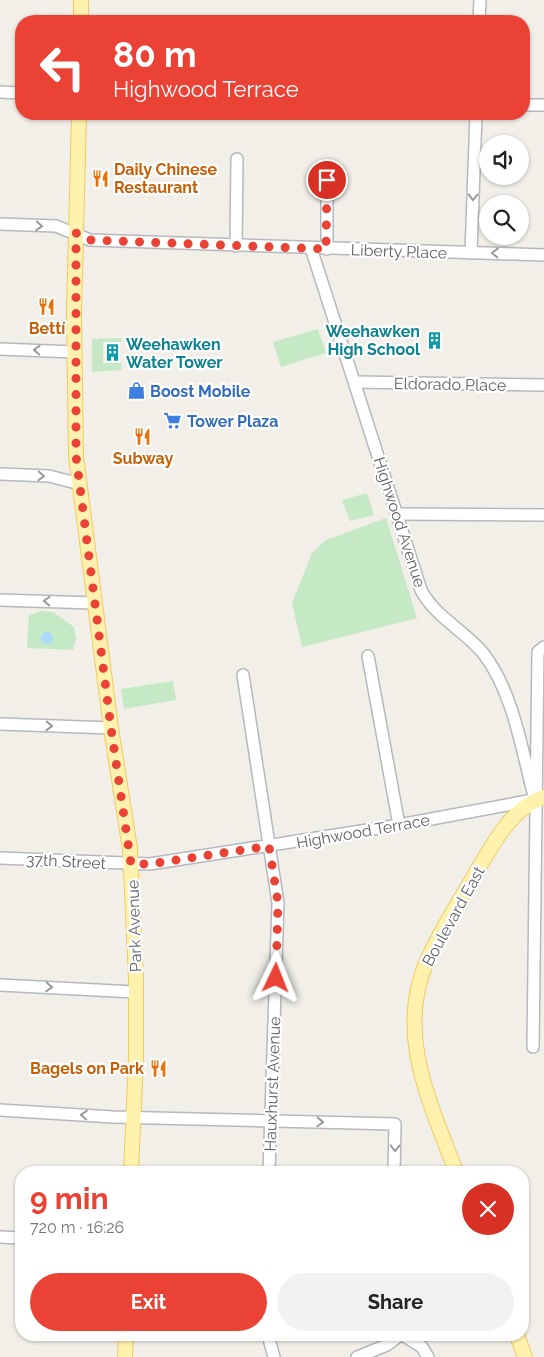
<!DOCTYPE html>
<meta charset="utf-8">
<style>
:root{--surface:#fff;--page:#f2f2f2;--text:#222;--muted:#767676;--accent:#ea4335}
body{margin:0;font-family:Raleway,sans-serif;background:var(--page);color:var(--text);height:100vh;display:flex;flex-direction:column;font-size:19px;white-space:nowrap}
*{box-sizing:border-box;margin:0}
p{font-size:16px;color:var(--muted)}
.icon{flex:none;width:28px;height:28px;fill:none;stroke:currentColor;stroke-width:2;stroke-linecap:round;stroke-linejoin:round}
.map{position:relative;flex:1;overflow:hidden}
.panel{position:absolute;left:15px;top:1166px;width:514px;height:175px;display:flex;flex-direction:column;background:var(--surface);border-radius:20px;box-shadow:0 1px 4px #0004}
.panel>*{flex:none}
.guide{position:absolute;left:15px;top:15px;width:515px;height:105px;border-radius:20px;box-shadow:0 1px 4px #0004;background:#ea4335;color:#fff;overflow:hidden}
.buttons{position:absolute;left:479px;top:135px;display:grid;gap:10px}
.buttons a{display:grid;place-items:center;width:50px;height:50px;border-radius:50%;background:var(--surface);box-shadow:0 1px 4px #0004;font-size:25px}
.pin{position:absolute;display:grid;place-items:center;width:42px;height:42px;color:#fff;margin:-21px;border:2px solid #fff;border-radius:50%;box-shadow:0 1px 5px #0007}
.me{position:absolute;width:55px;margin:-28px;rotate:2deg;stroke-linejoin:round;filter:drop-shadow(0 0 4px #0008)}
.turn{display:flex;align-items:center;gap:18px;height:105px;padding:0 15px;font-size:22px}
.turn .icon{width:65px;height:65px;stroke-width:2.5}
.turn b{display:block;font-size:35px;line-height:42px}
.round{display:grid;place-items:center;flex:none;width:52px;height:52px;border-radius:26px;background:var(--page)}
.head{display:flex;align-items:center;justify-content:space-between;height:85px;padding:0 15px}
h1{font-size:30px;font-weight:700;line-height:38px;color:var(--accent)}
.cta{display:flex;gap:10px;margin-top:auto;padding:10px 15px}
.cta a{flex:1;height:58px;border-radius:30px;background:var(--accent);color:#fff;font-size:20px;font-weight:700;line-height:58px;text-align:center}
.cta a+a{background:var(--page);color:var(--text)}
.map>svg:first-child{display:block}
.green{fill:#c5e8c5}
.water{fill:#aadaff}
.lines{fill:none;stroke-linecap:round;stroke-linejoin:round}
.minor-casing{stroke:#b5b8bc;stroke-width:14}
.major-casing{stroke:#f2c960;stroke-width:16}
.minor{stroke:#fff;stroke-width:11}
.major{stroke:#fff2af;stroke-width:14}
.oneway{stroke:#979a9d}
.route{stroke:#ea4335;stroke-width:9;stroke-dasharray:0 16.2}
.labels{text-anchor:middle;stroke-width:4.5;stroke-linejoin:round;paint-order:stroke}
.food-label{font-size:16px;font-weight:bold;fill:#c56008;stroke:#fff}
.street-label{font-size:16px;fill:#5f6368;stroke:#fff}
.culture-label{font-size:16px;font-weight:bold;fill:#0d838f;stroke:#fff;text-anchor:end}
.shop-label{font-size:16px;font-weight:bold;fill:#366cbe;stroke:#fff;text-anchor:start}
</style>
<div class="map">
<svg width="544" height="1357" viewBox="0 0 544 1357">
<rect width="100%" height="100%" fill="#f1efe8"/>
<!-- green -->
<g class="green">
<path d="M318,329L326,353L281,367L273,342Z"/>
<path d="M121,338V342H103V363H122L121,370L92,372V339Z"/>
<path d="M367,493L374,515L350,521L342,500Z"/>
<path d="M386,518L417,618L302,647L292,603L312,553L326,540Z"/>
<path d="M41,611L53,612L74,627L76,639L73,650L27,648L29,615Z"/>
<path d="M173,681L176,700L124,709L121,689Z"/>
</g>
<!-- water -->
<circle class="water" cx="47" cy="638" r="6"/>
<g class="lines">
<defs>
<g id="minor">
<path d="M479,21L480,0"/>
<path d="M0,92L21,93"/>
<path d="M524,105H544"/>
<path d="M0,224L56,226L90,240L544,255"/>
<path d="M236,246L237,159"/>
<path d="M311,248L421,590C435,617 464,630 483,653C514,693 522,752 535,800"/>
<path d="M327,249V181"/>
<path d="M471,253L476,114"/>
<path d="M0,349L74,352"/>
<path d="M355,382L544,385"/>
<path d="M0,474L49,476L80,484"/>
<path d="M397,514L544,515"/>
<path d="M0,600L94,603"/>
<path d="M368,656L399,825"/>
<path d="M243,675L278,903L269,1172"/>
<path d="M0,724L111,728"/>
<path d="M0,858L150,864L399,825L533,800"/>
<path d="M0,985L135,992"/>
<path d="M533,1047L538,652L544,647"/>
<path d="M0,1110L113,1117L395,1124L394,1172"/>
<path d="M0,1237L21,1238"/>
<path d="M268,1335L274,1357"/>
<path d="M403,1335L422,1347L428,1357"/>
<path d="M357,1357L387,1345L400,1335"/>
</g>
<g id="major">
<path d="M81,21V0"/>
<path d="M79,114L74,313L76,456L111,728L130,849L136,978V1059L131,1172"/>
<path d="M456,1172C431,1104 395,1034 427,961C440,930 460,901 477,871C493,844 511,808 544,797"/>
<path d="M517,1335L525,1357"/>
<path d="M125,1357L126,1335"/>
</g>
</defs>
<!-- minor casing -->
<use href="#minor" class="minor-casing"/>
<!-- major casing -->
<use href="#major" class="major-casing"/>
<!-- minor -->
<use href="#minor" class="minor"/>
<!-- major -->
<use href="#major" class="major"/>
</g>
<!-- one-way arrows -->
<defs><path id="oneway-chevron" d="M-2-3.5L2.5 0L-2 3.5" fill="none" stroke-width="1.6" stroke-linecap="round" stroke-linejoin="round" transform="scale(1.25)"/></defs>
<g class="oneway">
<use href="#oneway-chevron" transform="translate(473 197) rotate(92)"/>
<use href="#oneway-chevron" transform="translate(39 226) rotate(3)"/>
<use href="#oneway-chevron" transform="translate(495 253) rotate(-179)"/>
<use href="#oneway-chevron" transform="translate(37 350) rotate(-178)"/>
<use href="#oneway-chevron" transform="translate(41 476) rotate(3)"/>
<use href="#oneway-chevron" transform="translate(47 601) rotate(-178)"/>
<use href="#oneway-chevron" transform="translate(49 726) rotate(2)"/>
<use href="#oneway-chevron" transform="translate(49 987) rotate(3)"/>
<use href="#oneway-chevron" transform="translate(84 1115) rotate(-176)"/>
<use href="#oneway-chevron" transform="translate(320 1122) rotate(2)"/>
<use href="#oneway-chevron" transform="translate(395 1148) rotate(91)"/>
</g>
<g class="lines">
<!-- route -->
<path class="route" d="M276,978L278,903L269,846L150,864H131L111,728L76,456V233L90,240L326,249L327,180"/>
</g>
<!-- icons -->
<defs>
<symbol id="restaurant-bare" viewBox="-9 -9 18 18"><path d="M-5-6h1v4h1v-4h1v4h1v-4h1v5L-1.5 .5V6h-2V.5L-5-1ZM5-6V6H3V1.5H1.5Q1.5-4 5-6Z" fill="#e8710a" stroke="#fff" stroke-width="2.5" paint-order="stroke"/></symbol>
<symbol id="building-bare" viewBox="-9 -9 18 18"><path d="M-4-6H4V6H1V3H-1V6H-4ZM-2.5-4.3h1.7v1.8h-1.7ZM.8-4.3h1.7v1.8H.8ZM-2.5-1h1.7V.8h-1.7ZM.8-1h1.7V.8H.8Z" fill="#0f9aa8" stroke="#fff" stroke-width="2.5" paint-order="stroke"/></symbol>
<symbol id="shop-bare" viewBox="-9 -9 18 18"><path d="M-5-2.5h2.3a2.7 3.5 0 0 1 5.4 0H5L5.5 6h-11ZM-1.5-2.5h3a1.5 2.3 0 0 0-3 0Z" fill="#3f7fe0" stroke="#fff" stroke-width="2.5" paint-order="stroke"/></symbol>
<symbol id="supermarket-bare" viewBox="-9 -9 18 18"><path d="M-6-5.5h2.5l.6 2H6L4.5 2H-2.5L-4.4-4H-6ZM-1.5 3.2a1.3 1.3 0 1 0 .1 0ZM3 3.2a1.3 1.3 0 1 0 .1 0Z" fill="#3f7fe0" stroke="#fff" stroke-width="2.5" paint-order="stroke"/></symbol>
</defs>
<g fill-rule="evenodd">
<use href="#restaurant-bare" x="88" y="166" width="25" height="25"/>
<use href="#restaurant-bare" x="34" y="294" width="25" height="25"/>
<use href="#building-bare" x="422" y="328" width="25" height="25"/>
<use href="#building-bare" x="100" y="340" width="25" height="25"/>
<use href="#shop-bare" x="124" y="378" width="25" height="25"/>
<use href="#supermarket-bare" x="160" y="408" width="25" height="25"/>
<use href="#restaurant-bare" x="130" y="424" width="25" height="25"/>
<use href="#restaurant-bare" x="146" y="1056" width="25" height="25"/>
</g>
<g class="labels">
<!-- food labels -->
<g class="food-label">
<text x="114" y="175" text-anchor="start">Daily Chinese<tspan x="114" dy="18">Restaurant</tspan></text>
<text x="47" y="334">Bettí</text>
<text x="143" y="464">Subway</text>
<text x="144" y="1074" text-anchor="end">Bagels on Park</text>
</g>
<!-- street labels -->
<g class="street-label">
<text transform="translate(399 251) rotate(2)" y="6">Liberty Place</text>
<text transform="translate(450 384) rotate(1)" y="6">Eldorado Place</text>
<text transform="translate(400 522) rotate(72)" y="6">Highwood Avenue</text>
<text transform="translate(363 831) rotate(-10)" y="6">Highwood Terrace</text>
<text transform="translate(66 861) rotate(3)" y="6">37th Street</text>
<text transform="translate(453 916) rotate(-61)" y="6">Boulevard East</text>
<text transform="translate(134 926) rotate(-92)" y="6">Park Avenue</text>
<text transform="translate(272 1084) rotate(-88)" y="6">Hauxhurst Avenue</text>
</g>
<!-- culture labels -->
<g class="culture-label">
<text x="420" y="337">Weehawken<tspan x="420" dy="18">High School</tspan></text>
<text x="126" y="350" text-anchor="start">Weehawken<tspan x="126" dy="18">Water Tower</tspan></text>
</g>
<!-- shop labels -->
<g class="shop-label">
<text x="150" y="397">Boost Mobile</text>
<text x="187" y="427">Tower Plaza</text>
</g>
</g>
</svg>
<div class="buttons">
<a><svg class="icon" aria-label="sound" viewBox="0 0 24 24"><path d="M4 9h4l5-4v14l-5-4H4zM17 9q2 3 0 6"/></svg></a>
<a><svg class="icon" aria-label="search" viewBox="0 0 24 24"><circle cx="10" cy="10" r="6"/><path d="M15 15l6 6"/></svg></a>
</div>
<div class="pin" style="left:327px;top:180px;background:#d93025"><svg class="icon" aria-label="arrive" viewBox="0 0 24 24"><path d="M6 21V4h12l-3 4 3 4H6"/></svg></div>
<svg class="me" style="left:276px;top:978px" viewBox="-20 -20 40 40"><path d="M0-17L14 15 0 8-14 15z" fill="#ea4335" stroke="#fff" stroke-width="4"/></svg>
<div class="guide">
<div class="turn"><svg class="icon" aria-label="left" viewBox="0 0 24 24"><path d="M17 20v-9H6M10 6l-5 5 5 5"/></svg><div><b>80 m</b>Highwood Terrace</div></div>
</div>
<section class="panel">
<div class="head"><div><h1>9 min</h1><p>720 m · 16:26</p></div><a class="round" style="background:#d93025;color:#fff"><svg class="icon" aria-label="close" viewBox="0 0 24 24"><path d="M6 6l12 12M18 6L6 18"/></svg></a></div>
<div class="cta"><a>Exit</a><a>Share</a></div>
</section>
</div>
